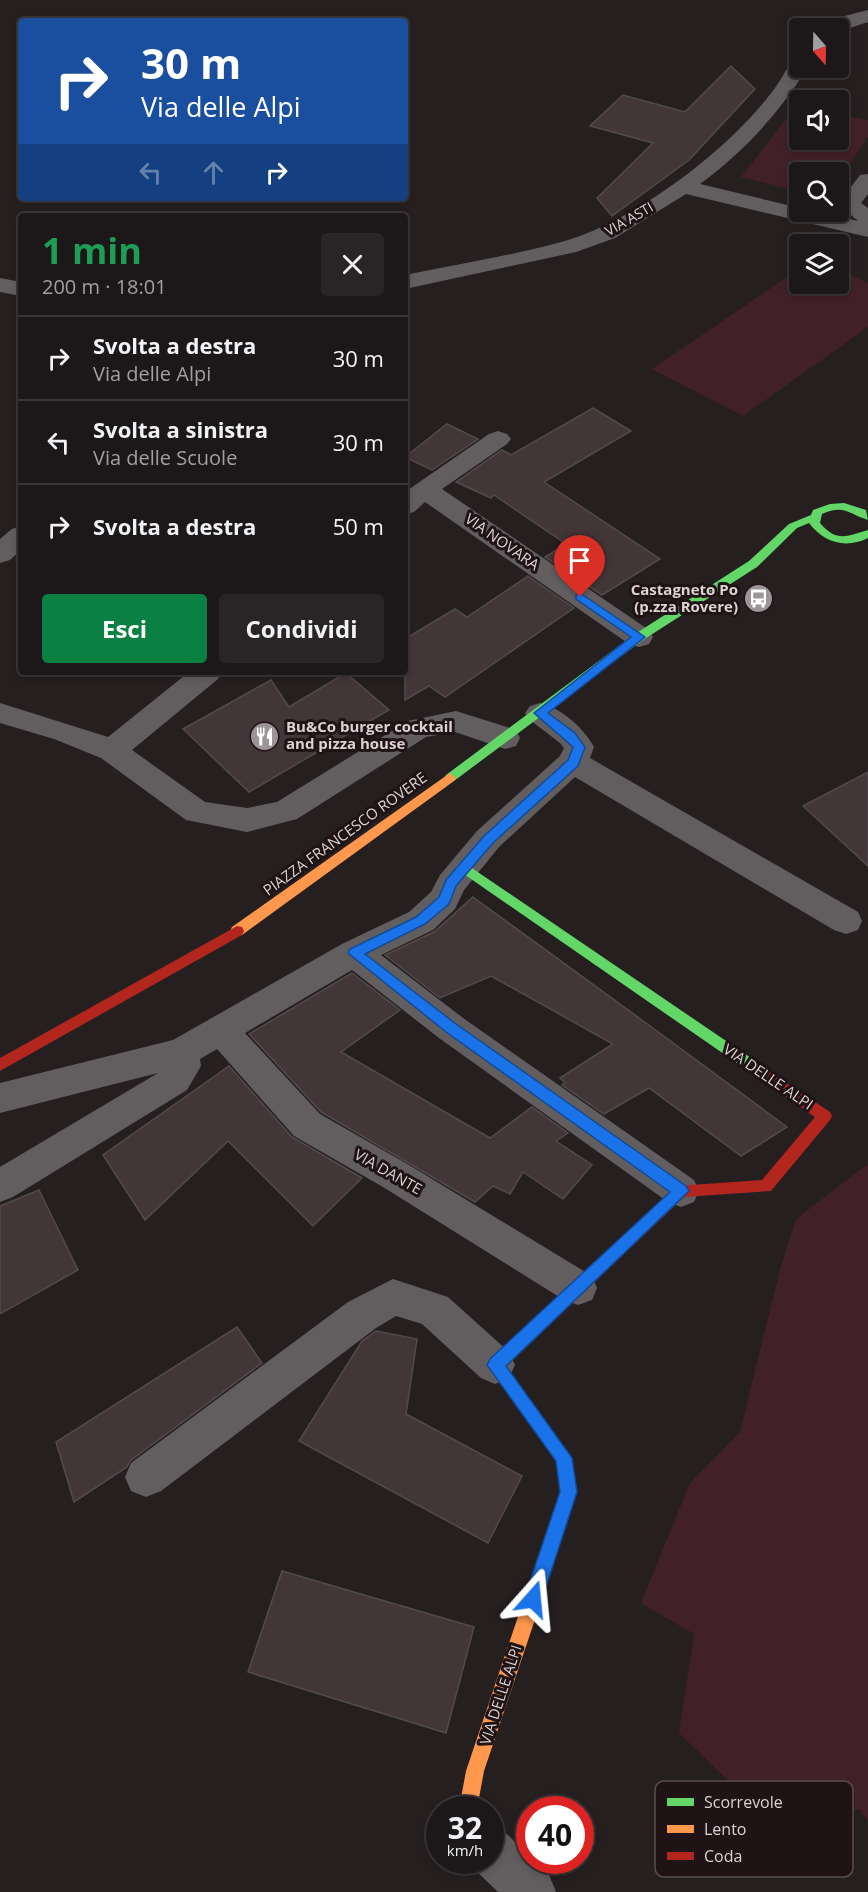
<!DOCTYPE html>
<html lang="it">
<meta charset="utf-8">
<style>
:root{--surface:#1c1718;--page:#292425;--text:#f1f3f6;--muted:#a09fa2;--line:#3a3637;--accent:#0b8043}
body{margin:0;font-family:"Open Sans",sans-serif;background:var(--page);color:var(--text);height:100vh;display:flex;flex-direction:column;font-size:22px;white-space:nowrap}
*{box-sizing:border-box;margin:0}
p{font-size:20px;color:var(--muted)}
.icon{flex:none;width:33px;height:33px;fill:none;stroke:currentColor;stroke-width:2;stroke-linecap:round;stroke-linejoin:round}
.map{position:relative;flex:1;overflow:hidden}
.panel{position:absolute;left:18px;top:213px;width:390px;height:462px;display:flex;flex-direction:column;background:var(--surface);border-radius:6px;box-shadow:0 3px 9px #0003,0 0 0 2px var(--line)}
.panel>*{flex:none}
.guide{position:absolute;left:18px;top:18px;width:390px;height:183px;border-radius:6px;box-shadow:0 3px 9px #0003,0 0 0 2px var(--line);background:#1a4fa0;color:#fff;overflow:hidden}
.needle{width:39px;rotate:160deg}
.controls{position:absolute;left:789px;top:18px;display:grid;gap:12px}
.controls a{display:grid;place-items:center;width:60px;height:60px;border-radius:6px;background:var(--surface);box-shadow:0 3px 9px #0003,0 0 0 2px var(--line);font-size:30px}
.speed{position:absolute;left:426px;top:1796px;display:flex;gap:12px;font-size:30px;font-weight:700;text-align:center}
.speed>*{display:grid;place-content:center;width:78px;height:78px;border-radius:50%;background:var(--surface);box-shadow:0 3px 9px #0003,0 0 0 2px var(--line);line-height:1}
.speed small{font-size:15px;font-weight:400}
.speed .limit{border:9px solid #d22;background:#fff;color:#111}
.pin{position:absolute;display:grid;place-items:center;width:51px;height:51px;color:#fff;margin:-62px -26px;border-radius:50% 50% 50% 0;rotate:-45deg;box-shadow:0 0 6px #0007}
.pin .icon{rotate:45deg}
.me{position:absolute;width:66px;margin:-33px;rotate:18deg;stroke-linejoin:round;filter:drop-shadow(0 0 4px #0008)}
.turn{display:flex;align-items:center;gap:21px;height:126px;padding:0 24px;font-size:27px}
.turn .icon{width:78px;height:78px;stroke-width:2.5}
.turn b{display:block;font-size:42px;line-height:51px}
.lanes{display:flex;align-items:center;height:57px;padding:0 24px;background:#0003;justify-content:center;gap:30px;direction:ltr}
.lanes .off{opacity:.35}
.round{display:grid;place-items:center;flex:none;width:63px;height:63px;border-radius:6px;background:var(--page)}
.summary{display:flex;align-items:center;justify-content:space-between;height:102px;padding:0 24px}
h1{font-size:36px;font-weight:700;line-height:45px;color:#1e9e55}
.cta{display:flex;gap:12px;margin-top:auto;padding:12px 24px}
.cta a{flex:1;height:69px;border-radius:6px;background:var(--accent);color:#fff;font-size:24px;font-weight:700;line-height:69px;text-align:center}
.cta a+a{background:var(--page);color:var(--text)}
ul{padding:0;list-style:none}
li{display:flex;align-items:center;gap:18px;height:84px;padding:0 24px;border-top:2px solid var(--line)}
li div{flex:1}
li b{display:block;font-size:22px}
li em{font-style:normal}
.map>svg:first-child{display:block}
.green{fill:#422028}
.building{fill:#433638;stroke:#514b4c;stroke-width:1.5}
.lines{fill:none;stroke-linecap:round;stroke-linejoin:round}
.street{fill:#625e5f;fill-rule:evenodd}
.fast{fill:#63d668;fill-rule:evenodd}
.slow{fill:#ff974d;fill-rule:evenodd}
.jam{fill:#b3261e;fill-rule:evenodd}
.route{fill:#1a73e8;stroke:#114b97;stroke-width:1.5}
.labels{text-anchor:middle;stroke-width:6;stroke-linejoin:round;paint-order:stroke}
.far-street-label{font-size:14px;fill:#dcd3d5;stroke:#1f1315}
.street-label{font-size:15px;fill:#dcd3d5;stroke:#1f1315}
.poi-label{font-size:15px;font-weight:bold;fill:#dcd3d5;stroke:#1f1315;text-anchor:end}
.key{fill:#1f1315;stroke:#584d4f;stroke-width:1.5}
.key-label{font-size:16px;fill:#dcd3d5}
</style>
<div class="map">
<svg width="868" height="1892" viewBox="0 0 868 1892">
<rect width="100%" height="100%" fill="#261f20"/>
<!-- green -->
<g class="green">
<path d="M797,105H799L800,140H838L839,114L868,120V137L839,179L838,172H800L799,191L741,177Z"/>
<path d="M799,269L800,284H838L839,270L868,283V327L743,416L652,369Z"/>
<path d="M868,1164V1822L860,1809L773,1824L679,1733L694,1634L641,1603L690,1483L740,1432L781,1266L796,1219Z"/>
</g>
<!-- building -->
<g class="building">
<path d="M731,66L755,89L689,160L612,216L597,198L653,143L590,126L623,95L685,112Z"/>
<path d="M593,408L631,431L544,482L660,559L602,595L545,557L566,544L494,495L491,498L456,482L502,450L511,455Z"/>
<path d="M447,424L478,439L432,470L405,457Z"/>
<path d="M528,576L574,608L445,697L429,686L405,700V639L455,609L467,617Z"/>
<path d="M346,673L389,710L249,792L183,729L271,680L289,707Z"/>
<path d="M868,772V866L803,806Z"/>
<path d="M473,897L646,1023L787,1127L741,1156L649,1088L604,1114L562,1085L565,1083L560,1078L613,1044L491,976L440,998L385,955L434,932Z"/>
<path d="M352,973L400,1010L341,1052L490,1138L532,1107L568,1133L556,1141L592,1165L563,1199L523,1172L510,1194L493,1186L475,1202L321,1112L249,1034Z"/>
<path d="M229,1066L292,1137L362,1178L313,1226L228,1141L145,1220L103,1155Z"/>
<path d="M39,1190L78,1270L0,1314V1206Z"/>
<path d="M237,1327L262,1363L130,1461L127,1467L74,1502L56,1442Z"/>
<path d="M376,1331L417,1339L406,1414L522,1476L488,1543L299,1441L362,1341Z"/>
<path d="M282,1571L474,1627L446,1733L248,1672Z"/>
</g>
<g class="lines">
<!-- street -->
<g class="street">
<path d="M868,10V22L838,32V28H823L833,19Z"/>
<path d="M800,57V68H807C779,114 743,152 700,184L800,208V212H817L858,221L838,204L860,175L868,174V194L861,203L868,208V237L686,194L615,238L576,252L405,289V275C457,264 510,256 561,242C632,223 723,154 768,97C778,86 785,71 793,59Z"/>
<path d="M0,278L21,282V296L0,292Z"/>
<path d="M498,431L507,434L511,439L507,444L442,489L649,630L653,637L649,644L639,647L629,644L425,502L414,512L405,514V492L489,434Z"/>
<path d="M21,526V550L10,560L0,563V539L12,529Z"/>
<path d="M189,672H222L218,679L132,750L205,802L247,808L277,802L408,721L456,711L516,730L520,738L516,746L505,749L455,732L426,737L297,819L247,832L186,820L101,758L54,739L0,723V703L108,737Z"/>
<path d="M540,703C562,709 583,727 594,747L590,758L858,912L862,921L858,930L846,934L834,930L575,777L499,847L464,890L455,909L433,930L381,955L463,1018L694,1180L699,1191L694,1202L681,1207L668,1202L439,1038L352,970L245,1033L320,1114L409,1165L592,1276L597,1288L592,1300L578,1305L564,1300L383,1187L294,1136L217,1049L200,1059L201,1066L187,1090L13,1197L0,1202V1167L158,1073L0,1113V1083L173,1040L342,944L409,912L431,892L440,875L477,831L560,756L564,748L560,743L530,720L525,713L530,706Z"/>
<path d="M393,1279L448,1297L509,1352L515,1365L509,1378L495,1384L481,1378L422,1324L396,1316L376,1328L161,1491L146,1497L131,1491L125,1477L131,1463L348,1302Z"/>
<path d="M490,1828L507,1834L530,1857V1860H533L549,1875L556,1892H498L473,1868L470,1860H490Z"/>
</g>
<!-- fast -->
<g class="fast">
<path d="M844,503L866,510L868,520C849,514 844,504 822,514L820,523C837,543 847,536 868,530V538C846,549 824,543 809,523L797,528L757,567L643,640L454,781H446L444,778L446,775L635,634L749,561L789,524L811,515L813,510L830,504Z"/>
<path d="M463,862L757,1062L759,1066L757,1070L752,1072L747,1070L458,870L456,867Z"/>
<path d="M533,1323L539,1325L541,1330L539,1335L505,1366L572,1458L577,1492L549,1578L546,1584L540,1587L534,1584L531,1578L561,1492L556,1461L487,1365L489,1360L527,1325Z"/>
</g>
<!-- slow -->
<g class="slow">
<path d="M450,773L456,778L454,781L242,935H232L230,931L232,927Z"/>
<path d="M540,1569L546,1572L549,1578L484,1771L477,1809H459L466,1771L531,1578L534,1572Z"/>
</g>
<!-- jam -->
<g class="jam">
<path d="M237,926L242,927L244,931L242,935L0,1071V1058Z"/>
<path d="M752,1060L830,1112L832,1116L830,1120L771,1191L684,1197L539,1335L533,1337L527,1335L525,1330L527,1325L676,1186L762,1180L815,1117L747,1070L745,1066L747,1062Z"/>
</g>
</g>
<!-- route -->
<path class="route" d="M580,593L645,637L548,713L575,733L585,747L578,766L493,843L456,886L449,904L425,924L365,954L456,1024L686,1186L689,1191L506,1366L572,1458L577,1492L542,1599L539,1606L533,1608L527,1606L524,1599L560,1492L556,1461L487,1365L490,1359L670,1192L446,1032L348,953L350,949L416,917L439,897L446,880L484,836L568,760L573,747L534,713L631,637L576,599V594Z"/>
<!-- icons -->
<defs>
<symbol id="bus-disc" viewBox="-11 -11 22 22"><circle r="9.5" fill="#9c9496" stroke="#1f1315"/><path d="M-5-6H5V4H4V6H2V4H-2V6H-4V4H-5ZM-3.5-4V0h7V-4ZM-3.5 1.2v1.5H-2V1.2ZM2 1.2v1.5H3.5V1.2Z" fill="#fff"/></symbol>
<symbol id="restaurant-disc" viewBox="-11 -11 22 22"><circle r="9.5" fill="#9c9496" stroke="#1f1315"/><path d="M-5-6h1v4h1v-4h1v4h1v-4h1v5L-1.5 .5V6h-2V.5L-5-1ZM5-6V6H3V1.5H1.5Q1.5-4 5-6Z" fill="#fff"/></symbol>
</defs>
<g fill-rule="evenodd">
<use href="#bus-disc" x="742" y="582" width="33" height="33"/>
<use href="#restaurant-disc" x="248" y="720" width="33" height="33"/>
</g>
<g class="labels">
<!-- far-street labels -->
<g class="far-street-label">
<text transform="translate(629 219) rotate(-30)" y="5">VIA ASTI</text>
</g>
<!-- street labels -->
<g class="street-label">
<text transform="translate(502 542) rotate(35)" y="5">VIA NOVARA</text>
<text transform="translate(345 834) rotate(-36)" y="5">PIAZZA FRANCESCO ROVERE</text>
<text transform="translate(768 1077) rotate(34)" y="5">VIA DELLE ALPI</text>
<text transform="translate(388 1172) rotate(30)" y="5">VIA DANTE</text>
<text transform="translate(501 1695) rotate(-72)" y="5">VIA DELLE ALPI</text>
</g>
<!-- poi labels -->
<g class="poi-label">
<text x="738" y="595">Castagneto Po<tspan x="738" dy="17">(p.zza Rovere)</tspan></text>
<text x="286" y="732" text-anchor="start">Bu&amp;Co burger cocktail<tspan x="286" dy="17">and pizza house</tspan></text>
</g>
</g>
<!-- legend -->
<rect x="655" y="1781" width="198" height="96" rx="9" class="key"/>
<rect x="667" y="1798" width="27" height="8" fill="#63d668"/>
<rect x="667" y="1825" width="27" height="8" fill="#ff974d"/>
<rect x="667" y="1852" width="27" height="8" fill="#b3261e"/>
<g class="key-label">
<text x="704" y="1808">Scorrevole</text>
<text x="704" y="1835">Lento</text>
<text x="704" y="1862">Coda</text>
</g>
</svg>
<div class="controls">
<a><svg class="needle" viewBox="-14 -14 28 28"><path d="M0-13l5 13h-10z" fill="#e53935"/><path d="M0 13l5-13h-10z" fill="#a09fa2"/></svg></a>
<a><svg class="icon" aria-label="sound" viewBox="0 0 24 24"><path d="M4 9h4l5-4v14l-5-4H4zM17 9q2 3 0 6"/></svg></a>
<a><svg class="icon" aria-label="search" viewBox="0 0 24 24"><circle cx="10" cy="10" r="6"/><path d="M15 15l6 6"/></svg></a>
<a><svg class="icon" aria-label="layers" viewBox="0 0 24 24"><path d="M12 4l9 5-9 5-9-5zM3 14l9 5 9-5"/></svg></a>
</div>
<div class="speed"><div>32<small>km/h</small></div><div class="limit">40</div></div>
<div class="pin" style="left:580px;top:597px;background:#d93025"><svg class="icon" aria-label="arrive" viewBox="0 0 24 24"><path d="M6 21V4h12l-3 4 3 4H6"/></svg></div>
<svg class="me" style="left:533px;top:1599px" viewBox="-20 -20 40 40"><path d="M0-17L14 15 0 8-14 15z" fill="#1a73e8" stroke="#fff" stroke-width="4"/></svg>
<div class="guide">
<div class="turn"><svg class="icon" aria-label="right" viewBox="0 0 24 24"><path d="M7 20v-9h11M14 6l5 5-5 5"/></svg><div><b>30 m</b>Via delle Alpi</div></div>
<div class="lanes"><svg class="icon off" aria-label="left" viewBox="0 0 24 24"><path d="M17 20v-9H6M10 6l-5 5 5 5"/></svg><svg class="icon off" aria-label="ahead" viewBox="0 0 24 24"><path d="M12 20V5M6 11l6-6 6 6"/></svg><svg class="icon" aria-label="right" viewBox="0 0 24 24"><path d="M7 20v-9h11M14 6l5 5-5 5"/></svg></div>
</div>
<section class="panel">
<div class="summary"><div><h1>1 min</h1><p>200 m · 18:01</p></div><a class="round"><svg class="icon" aria-label="close" viewBox="0 0 24 24"><path d="M6 6l12 12M18 6L6 18"/></svg></a></div>
<ul>
<li><svg class="icon" aria-label="right" viewBox="0 0 24 24"><path d="M7 20v-9h11M14 6l5 5-5 5"/></svg><div><b>Svolta a destra</b><p>Via delle Alpi</p></div><em>30 m</em></li>
<li><svg class="icon" aria-label="left" viewBox="0 0 24 24"><path d="M17 20v-9H6M10 6l-5 5 5 5"/></svg><div><b>Svolta a sinistra</b><p>Via delle Scuole</p></div><em>30 m</em></li>
<li><svg class="icon" aria-label="right" viewBox="0 0 24 24"><path d="M7 20v-9h11M14 6l5 5-5 5"/></svg><div><b>Svolta a destra</b></div><em>50 m</em></li>
</ul>
<div class="cta"><a>Esci</a><a>Condividi</a></div>
</section>
</div>
